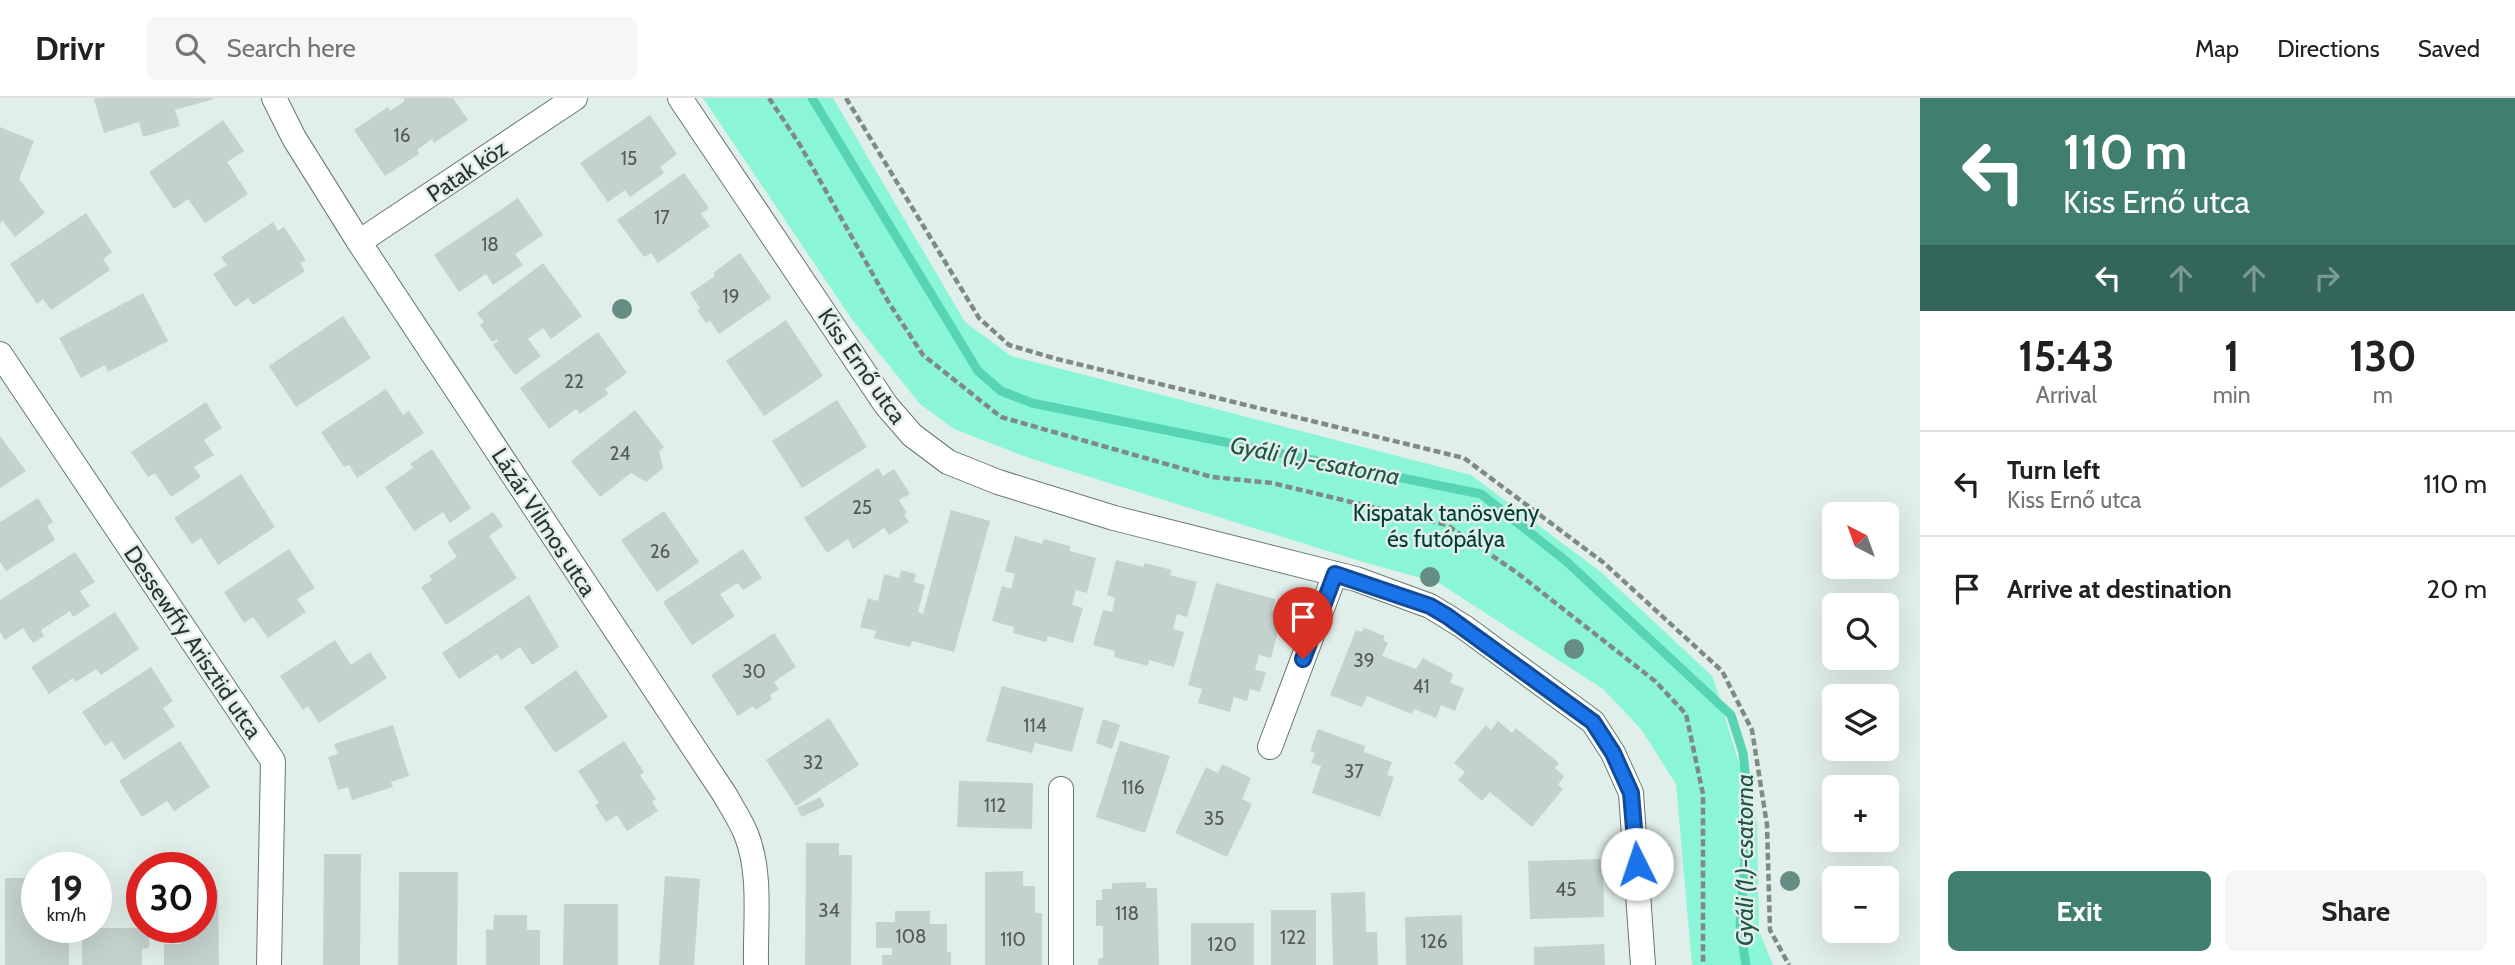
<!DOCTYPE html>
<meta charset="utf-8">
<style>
:root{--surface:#fff;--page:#f6f6f6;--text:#202124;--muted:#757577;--line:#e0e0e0;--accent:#407f6e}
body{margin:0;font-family:Cabin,sans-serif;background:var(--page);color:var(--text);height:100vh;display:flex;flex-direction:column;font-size:26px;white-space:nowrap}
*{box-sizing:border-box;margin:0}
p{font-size:23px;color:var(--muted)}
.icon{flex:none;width:38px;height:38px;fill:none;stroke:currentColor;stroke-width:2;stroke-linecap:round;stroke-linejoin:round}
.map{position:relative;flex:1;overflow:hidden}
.drawer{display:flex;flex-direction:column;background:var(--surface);width:595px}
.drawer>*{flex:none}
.top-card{background:#407f6e;color:#fff;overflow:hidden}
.needle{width:46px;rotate:319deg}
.tools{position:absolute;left:1822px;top:404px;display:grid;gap:14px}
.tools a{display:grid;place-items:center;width:77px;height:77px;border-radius:10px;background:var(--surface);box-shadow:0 7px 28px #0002;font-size:35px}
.speed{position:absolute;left:21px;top:754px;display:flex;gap:14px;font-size:35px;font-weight:700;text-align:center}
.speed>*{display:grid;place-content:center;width:91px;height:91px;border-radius:50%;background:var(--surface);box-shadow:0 7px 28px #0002;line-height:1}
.speed small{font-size:18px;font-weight:400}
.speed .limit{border:10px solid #d22;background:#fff;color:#111}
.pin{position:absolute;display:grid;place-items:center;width:60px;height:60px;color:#fff;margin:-72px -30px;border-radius:50% 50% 50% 0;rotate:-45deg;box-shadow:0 0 7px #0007}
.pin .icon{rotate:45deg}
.me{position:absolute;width:77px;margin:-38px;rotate:356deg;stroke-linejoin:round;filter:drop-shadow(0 0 5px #0008)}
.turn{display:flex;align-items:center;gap:24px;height:147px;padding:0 28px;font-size:32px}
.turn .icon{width:91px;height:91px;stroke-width:2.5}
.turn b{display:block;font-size:49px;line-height:60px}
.lanes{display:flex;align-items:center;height:66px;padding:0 28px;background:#0003;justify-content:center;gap:35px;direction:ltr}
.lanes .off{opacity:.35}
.eta{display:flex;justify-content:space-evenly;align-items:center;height:119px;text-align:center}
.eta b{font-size:42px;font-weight:800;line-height:49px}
.button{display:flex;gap:14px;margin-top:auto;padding:14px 28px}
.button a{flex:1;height:80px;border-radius:10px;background:var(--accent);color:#fff;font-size:28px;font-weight:800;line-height:80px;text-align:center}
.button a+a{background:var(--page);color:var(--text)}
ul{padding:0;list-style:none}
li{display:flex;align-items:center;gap:21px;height:105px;padding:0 28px;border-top:2px solid var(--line)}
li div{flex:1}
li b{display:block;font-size:26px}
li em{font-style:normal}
header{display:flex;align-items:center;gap:42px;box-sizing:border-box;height:98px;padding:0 35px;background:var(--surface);border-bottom:2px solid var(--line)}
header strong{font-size:33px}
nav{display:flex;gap:38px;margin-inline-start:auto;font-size:24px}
.search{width:490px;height:63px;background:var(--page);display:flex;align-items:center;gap:18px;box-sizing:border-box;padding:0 24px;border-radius:10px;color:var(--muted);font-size:26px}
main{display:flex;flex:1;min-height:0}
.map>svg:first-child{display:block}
.green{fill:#8bf5d7}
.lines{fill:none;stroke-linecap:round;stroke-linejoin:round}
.stream{stroke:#57d4b4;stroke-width:9}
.building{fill:#c4d2cd}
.minor-casing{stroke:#6a7773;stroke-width:26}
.path{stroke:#808986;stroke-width:4.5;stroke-dasharray:7 3.5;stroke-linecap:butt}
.minor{stroke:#fff;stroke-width:24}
.tree{fill:#668d84}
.route-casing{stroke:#114b97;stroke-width:18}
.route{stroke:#1a73e8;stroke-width:12}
.labels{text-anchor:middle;stroke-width:5;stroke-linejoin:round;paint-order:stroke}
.number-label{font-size:19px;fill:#545b58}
.street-label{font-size:23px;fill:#2e3331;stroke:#e1efea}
.park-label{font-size:23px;fill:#023d31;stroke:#e1efea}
.water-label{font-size:24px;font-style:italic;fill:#205446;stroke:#e1efea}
</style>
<header>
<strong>Drivr</strong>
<div class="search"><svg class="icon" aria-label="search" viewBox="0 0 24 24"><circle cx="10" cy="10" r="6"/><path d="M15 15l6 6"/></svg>Search here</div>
<nav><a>Map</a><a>Directions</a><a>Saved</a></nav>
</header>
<main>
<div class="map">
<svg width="1920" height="867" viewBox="0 0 1920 867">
<rect width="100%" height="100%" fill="#e1efea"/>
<!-- green -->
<path class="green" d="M703,0H833L965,224L1011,258L1471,377L1601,474L1713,579L1757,725L1759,833L1773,867H1692L1676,686L1641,631L1603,591L1439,485L1363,464L1029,360L954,331L920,306L851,220Z"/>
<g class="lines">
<!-- stream -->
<path class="stream" d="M812,0L978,273L1001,293L1032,305L1481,396L1566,463L1731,617L1743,655L1749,710L1740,828L1746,867"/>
</g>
<!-- building -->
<g class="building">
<path d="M98,0H214V1L175,12L180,28L143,39L139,24L104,35L94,1Z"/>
<path d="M403,0H453L468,22L434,45L432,41L417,52L419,56L385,78L354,32L388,9L390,13L405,3Z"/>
<path d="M650,17L677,56L660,69L664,75L630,99L625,92L608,104L580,65Z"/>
<path d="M223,22L244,53L227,64L248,96L205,125L188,101L174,111L149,74Z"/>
<path d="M0,29L34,43L19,81L45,115L15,139L2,122L0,127Z"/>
<path d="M684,75L709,110L701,116L710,128L658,165L651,155L644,159L617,122Z"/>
<path d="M518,100L543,137L515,156L523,167L493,187L486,176L459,194L434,157Z"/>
<path d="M86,115L112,154L103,161L110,172L51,212L43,201L37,206L10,166Z"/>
<path d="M273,124L278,133L284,129L306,162L300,165L305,173L253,207L248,200L235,209L213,176L227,167L221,159Z"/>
<path d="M740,155L771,200L719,236L710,223L706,225L697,212L700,210L690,195L715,178L713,175Z"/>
<path d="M543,165L582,218L551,241L543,230L528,241L541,258L515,277L493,247L498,243L497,241L492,244L480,227L484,224L477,215Z"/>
<path d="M143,195L168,243L108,274L105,267L81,280L59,240Z"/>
<path d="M343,218L371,260L296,309L269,268Z"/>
<path d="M786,222L823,278L764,318L726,263Z"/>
<path d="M598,234L627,275L605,291L608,296L580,316L576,311L549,331L520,290Z"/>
<path d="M386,291L403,317L409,313L424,335L357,380L349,367L344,369L321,334Z"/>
<path d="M837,302L867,349L802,390L772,343Z"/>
<path d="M206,304L222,330L204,342L214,357L194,369L201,379L171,399L155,375L148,379L131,354Z"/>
<path d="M635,312L664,349L659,353L663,370L646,384L631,375L600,399L571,363Z"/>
<path d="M0,338L26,373L0,390Z"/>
<path d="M432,351L471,410L450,425L443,414L414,433L385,389L413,370L410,366Z"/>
<path d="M878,370L883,378L894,371L910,396L899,402L907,415L904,417L909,424L889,437L884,430L853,451L848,441L827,455L804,420Z"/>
<path d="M241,376L275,429L218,467L201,440L192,446L174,420Z"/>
<path d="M38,400L53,424L47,428L55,442L6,473L0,464V424Z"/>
<path d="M951,412L990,423L954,554L912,543L910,549L874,540L876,533L860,529L868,500L878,503L884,476L899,480L901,472L916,476L914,484L925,487L918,514L923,516Z"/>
<path d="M664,413L699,464L657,494L621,442Z"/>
<path d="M493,414L503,428L489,438L517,480L446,527L421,489L432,482L429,478L457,459L447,444Z"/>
<path d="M1015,438L1042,446L1044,441L1070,448V453L1096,460L1087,495L1076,492L1072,507L1083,510L1073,545L1048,538L1046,544L1013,535L1014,529L992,523L1002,488L1011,491L1015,476L1005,473Z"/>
<path d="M289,451L315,490L297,501L306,514L268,540L253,519L244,525L224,494Z"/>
<path d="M743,451L762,480L743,492L738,485L720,496L735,518L692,547L663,504Z"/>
<path d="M75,454L95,484L80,493L90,508L73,519L70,513L41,532L44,538L33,545L23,530L5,542L0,534V502Z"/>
<path d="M1116,462L1143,469L1145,465L1172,472L1170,477L1197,484L1187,519L1177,516L1173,531L1184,534L1174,569L1149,562L1148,568L1114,559L1115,553L1093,547L1103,512L1112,514L1115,500L1107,497Z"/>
<path d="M1216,485L1275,501L1272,512L1283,515L1271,560L1259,557L1255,572L1266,574L1260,594L1250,591L1247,603L1234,599L1230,614L1198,605L1202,591L1188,587Z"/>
<path d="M529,497L559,549L532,567L520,549L501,562L497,556L459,581L442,555Z"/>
<path d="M115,514L139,551L101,577L96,571L76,584L73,580L49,596L31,569Z"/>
<path d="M1364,530L1385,538L1383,542L1388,545L1382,558L1416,571L1423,560L1453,576L1450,585L1464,590L1455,613L1441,607L1436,620L1414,611L1412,616L1367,598L1362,609L1330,597L1356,532L1362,534Z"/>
<path d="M774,535L796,569L774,584L779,591L770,597L772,601L756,612L753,608L738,618L711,577Z"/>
<path d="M335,542L351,567L370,554L387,580L319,625L308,608L303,612L280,578Z"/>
<path d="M151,569L173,603L163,610L175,628L124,662L112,643L105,648L82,614Z"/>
<path d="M576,572L608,619L555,655L524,609Z"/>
<path d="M1002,588L1084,610L1072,654L1035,645L1032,655L986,643Z"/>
<path d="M829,620L859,667L796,708L766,662Z"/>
<path d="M1103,621L1120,627L1112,651L1096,645Z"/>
<path d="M1498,623L1512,635L1516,630L1559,665L1555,670L1564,678L1558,687L1563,691L1532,729L1490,694L1482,703L1458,682L1465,674L1454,665L1486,627L1491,632Z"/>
<path d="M393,627L409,678L391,684L393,689L352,702L348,689L338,692L328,659L338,656L334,646Z"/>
<path d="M1318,631L1365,648L1364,654L1392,664L1387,677L1394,679L1380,719L1312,695L1321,668L1311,665L1315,655L1310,653Z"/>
<path d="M180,643L210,689L174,713L167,703L142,719L119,683Z"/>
<path d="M624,643L644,674L640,677L656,701L652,704L658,713L627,733L617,717L606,724L595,707L599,705L578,673Z"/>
<path d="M1120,643L1170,658L1145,735L1096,719Z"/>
<path d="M1222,666L1251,680L1242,701L1252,706L1227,759L1175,735L1206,669L1218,675Z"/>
<path d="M959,683L1033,685L1032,731L957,729Z"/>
<path d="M820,699L825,708L802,719L797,710Z"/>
<path d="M806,745H839V757H852L851,867H805Z"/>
<path d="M324,756H361L360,867H323Z"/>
<path d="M1603,761L1604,819L1530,821L1528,763Z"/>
<path d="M1023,773V788H1035V815H1042V867H985V774Z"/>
<path d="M399,774H458L457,867H398Z"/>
<path d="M201,775H208V791H218L219,867H164V846H181V830H201Z"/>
<path d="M665,778L700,781L694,867H659Z"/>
<path d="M5,780H37V830H69V867H5Z"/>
<path d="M1146,784V790H1157L1159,867H1098V861L1103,860V828H1096V802H1102V791H1112V785Z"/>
<path d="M1365,794L1366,834H1377L1378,867H1333L1331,795Z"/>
<path d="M564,806H618V867H563Z"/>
<rect x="1271" y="812" width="45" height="55"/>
<path d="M895,813H930V826H947V854H951V867H882V857H892V850H876V824H895Z"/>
<path d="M494,817H527V832H540V867H486V831L493,832Z"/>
<path d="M1462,817L1463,867H1406L1405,819Z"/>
<rect x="1191" y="825" width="63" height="42"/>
<path d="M82,830H150L149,850L142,851V867H82Z"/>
<path d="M1604,846L1605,867H1534V849Z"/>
</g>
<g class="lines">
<defs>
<g id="minor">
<path d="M274,0L294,40L359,144L725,697C732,710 741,723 746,736C762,775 755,825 756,867"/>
<path d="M680,0L886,307L912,337L948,364L998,384L1114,420L1356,481L1430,508L1464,529L1593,624L1613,655L1631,695L1643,867"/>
<path d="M359,144L575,0"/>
<path d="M0,256L273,663L269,867"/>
<path d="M1270,649L1335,476"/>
<path d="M1061,867V691"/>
</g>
</defs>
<!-- minor casing -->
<use href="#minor" class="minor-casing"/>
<!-- path -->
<g class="path">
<path d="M769,0L800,47L889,205L923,257L1001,319L1212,379L1272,385L1447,427L1516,474L1655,583L1686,616L1703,696V867"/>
<path d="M846,0L979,220L1009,247L1057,261L1464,360L1604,465L1722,573L1752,632L1767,727L1770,832L1789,867"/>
</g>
<!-- minor -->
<use href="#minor" class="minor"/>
</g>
<!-- trees -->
<g class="tree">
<circle cx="622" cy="211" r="10"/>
<circle cx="1430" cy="479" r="10"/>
<circle cx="1574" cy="551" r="10"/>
<circle cx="1790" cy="783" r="10"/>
</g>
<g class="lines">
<defs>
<path id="route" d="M1303,561L1335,476L1430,508L1447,518L1593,624L1613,655L1631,695L1637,766"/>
</defs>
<!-- route casing -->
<use href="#route" class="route-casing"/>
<!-- route -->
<use href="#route" class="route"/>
</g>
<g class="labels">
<!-- number labels -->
<g class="number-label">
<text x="402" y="44">16</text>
<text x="629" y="67">15</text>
<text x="662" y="126">17</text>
<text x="490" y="153">18</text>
<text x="731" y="205">19</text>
<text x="574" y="290">22</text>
<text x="620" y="362">24</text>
<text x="862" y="416">25</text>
<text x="660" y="460">26</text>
<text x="1364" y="569">39</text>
<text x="754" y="580">30</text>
<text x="1421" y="595">41</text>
<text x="1035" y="634">114</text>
<text x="813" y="671">32</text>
<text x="1354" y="680">37</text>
<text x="1133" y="696">116</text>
<text x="995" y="714">112</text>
<text x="1214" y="727">35</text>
<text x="1566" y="798">45</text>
<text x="829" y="819">34</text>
<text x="1127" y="822">118</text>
<text x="911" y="845">108</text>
<text x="1293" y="846">122</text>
<text x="1013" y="848">110</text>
<text x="1434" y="850">126</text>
<text x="1222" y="853">120</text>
</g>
<!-- street labels -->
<g class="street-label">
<text transform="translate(467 73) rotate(-34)" y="8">Patak köz</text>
<text transform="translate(862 268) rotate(55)" y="8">Kiss Ernő utca</text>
<text transform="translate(544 424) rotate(57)" y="8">Lázár Vilmos utca</text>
<text transform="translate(193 544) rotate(56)" y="8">Dessewffy Arisztid utca</text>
</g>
<!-- park labels -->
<g class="park-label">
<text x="1446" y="423">Kispatak tanösvény<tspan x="1446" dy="26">és futópálya</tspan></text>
</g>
<!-- water labels -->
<g class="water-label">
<text transform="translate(1315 363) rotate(11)" y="8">Gyáli (1.)-csatorna</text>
<text transform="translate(1745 762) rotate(-90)" y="8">Gyáli (1.)-csatorna</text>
</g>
</g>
</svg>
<div class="tools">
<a><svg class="needle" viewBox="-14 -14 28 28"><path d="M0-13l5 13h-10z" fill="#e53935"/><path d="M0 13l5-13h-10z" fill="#757577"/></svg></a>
<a><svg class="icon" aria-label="search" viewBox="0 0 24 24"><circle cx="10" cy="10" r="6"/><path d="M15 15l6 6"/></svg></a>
<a><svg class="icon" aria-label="layers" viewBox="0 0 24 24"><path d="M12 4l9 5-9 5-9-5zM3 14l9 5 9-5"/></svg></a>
<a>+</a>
<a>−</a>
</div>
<div class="speed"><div>19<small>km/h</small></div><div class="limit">30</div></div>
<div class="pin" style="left:1303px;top:561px;background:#d93025"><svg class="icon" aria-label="arrive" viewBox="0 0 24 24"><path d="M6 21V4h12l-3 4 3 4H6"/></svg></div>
<svg class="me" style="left:1637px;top:766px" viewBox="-20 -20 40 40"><circle r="19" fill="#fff"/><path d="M0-13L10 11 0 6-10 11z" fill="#1a73e8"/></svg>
</div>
<section class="drawer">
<div class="top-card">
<div class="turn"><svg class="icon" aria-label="left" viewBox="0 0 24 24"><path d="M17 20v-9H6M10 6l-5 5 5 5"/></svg><div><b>110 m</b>Kiss Ernő utca</div></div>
<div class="lanes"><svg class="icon" aria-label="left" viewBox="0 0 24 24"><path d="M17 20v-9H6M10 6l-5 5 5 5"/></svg><svg class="icon off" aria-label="ahead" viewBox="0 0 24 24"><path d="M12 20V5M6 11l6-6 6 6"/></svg><svg class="icon off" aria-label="ahead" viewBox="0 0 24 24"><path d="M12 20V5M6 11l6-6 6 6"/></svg><svg class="icon off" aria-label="right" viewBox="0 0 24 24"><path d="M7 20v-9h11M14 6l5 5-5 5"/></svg></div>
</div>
<div class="eta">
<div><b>15:43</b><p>Arrival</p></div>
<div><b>1</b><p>min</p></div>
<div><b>130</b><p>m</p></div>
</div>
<ul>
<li><svg class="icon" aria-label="left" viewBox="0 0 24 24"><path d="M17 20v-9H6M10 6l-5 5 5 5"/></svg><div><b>Turn left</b><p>Kiss Ernő utca</p></div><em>110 m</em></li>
<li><svg class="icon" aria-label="arrive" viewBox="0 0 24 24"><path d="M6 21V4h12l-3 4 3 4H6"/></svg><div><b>Arrive at destination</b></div><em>20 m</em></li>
</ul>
<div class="button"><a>Exit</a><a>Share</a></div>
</section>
</main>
